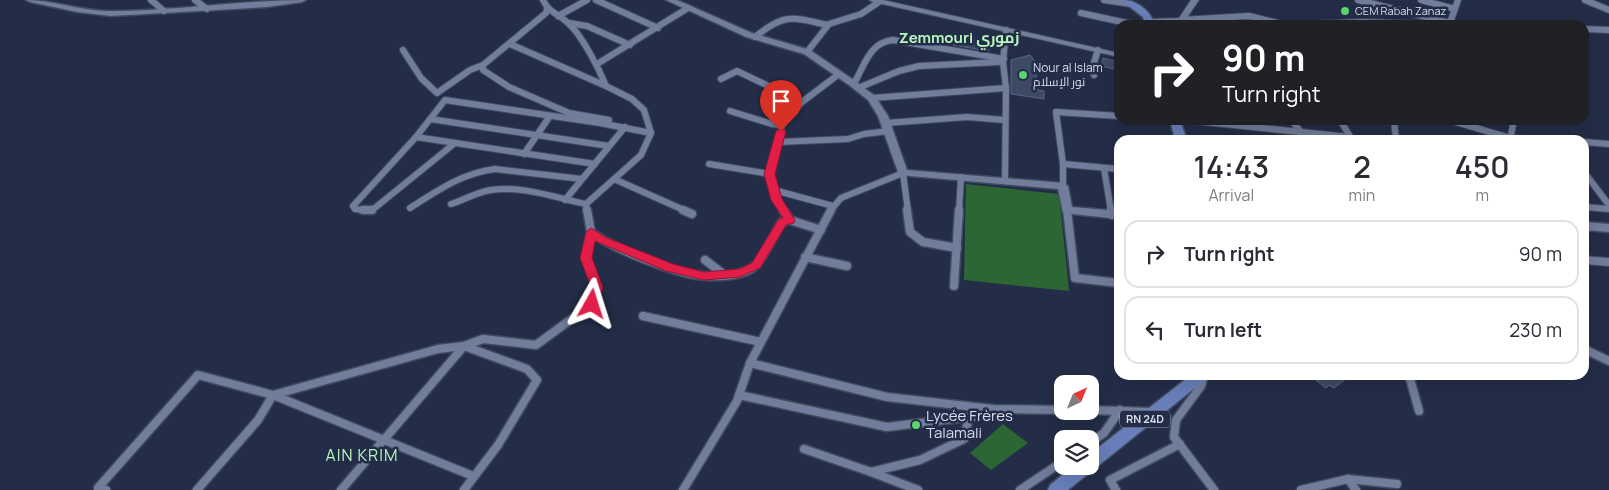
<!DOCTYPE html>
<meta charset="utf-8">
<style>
:root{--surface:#fff;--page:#f7f7f7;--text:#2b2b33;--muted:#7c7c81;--line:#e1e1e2}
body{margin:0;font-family:Manrope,Cairo,sans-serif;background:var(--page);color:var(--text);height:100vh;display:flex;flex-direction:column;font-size:19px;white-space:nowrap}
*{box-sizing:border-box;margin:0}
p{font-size:16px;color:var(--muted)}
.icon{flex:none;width:28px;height:28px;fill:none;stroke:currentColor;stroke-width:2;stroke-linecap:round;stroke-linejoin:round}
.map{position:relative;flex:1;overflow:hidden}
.sheet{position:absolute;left:1114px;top:135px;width:475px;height:245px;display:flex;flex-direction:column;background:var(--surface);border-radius:15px;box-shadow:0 5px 20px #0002}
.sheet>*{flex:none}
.top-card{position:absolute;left:1114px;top:20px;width:475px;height:105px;border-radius:15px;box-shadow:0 5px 20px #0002;background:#202124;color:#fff;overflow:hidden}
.needle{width:32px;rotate:43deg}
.buttons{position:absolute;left:1054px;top:375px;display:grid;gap:10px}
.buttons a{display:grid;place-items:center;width:45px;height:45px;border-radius:10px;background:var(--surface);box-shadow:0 5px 20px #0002;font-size:25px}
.pin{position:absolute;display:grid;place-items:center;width:42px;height:42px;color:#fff;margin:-51px -21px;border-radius:50% 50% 50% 0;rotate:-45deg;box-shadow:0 0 5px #0007}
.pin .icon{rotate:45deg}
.me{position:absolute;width:55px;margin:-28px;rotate:6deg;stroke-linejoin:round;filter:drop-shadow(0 0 4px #0008)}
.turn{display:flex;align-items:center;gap:18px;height:105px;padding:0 25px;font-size:22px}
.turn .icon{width:65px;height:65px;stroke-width:2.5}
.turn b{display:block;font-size:35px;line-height:42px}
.eta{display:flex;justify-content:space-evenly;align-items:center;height:85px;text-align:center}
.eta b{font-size:30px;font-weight:600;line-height:35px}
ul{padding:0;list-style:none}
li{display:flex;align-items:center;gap:15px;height:68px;margin:0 10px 8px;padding:0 15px;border:2px solid var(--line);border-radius:15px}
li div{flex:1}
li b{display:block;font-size:19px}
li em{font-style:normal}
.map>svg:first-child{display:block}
.green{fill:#2d6635}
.building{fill:#3e4965;stroke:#596582}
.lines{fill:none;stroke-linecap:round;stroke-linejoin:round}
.minor-far1-casing{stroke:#41495e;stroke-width:8}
.minor-casing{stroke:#41495e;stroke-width:11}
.tertiary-casing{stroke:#41495e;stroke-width:2}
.secondary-casing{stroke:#41495e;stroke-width:3}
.primary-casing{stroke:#41495e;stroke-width:3}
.minor-far1{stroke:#707d9b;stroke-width:6}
.minor{stroke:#707d9b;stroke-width:8}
.tertiary{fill:#707d9b;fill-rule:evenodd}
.secondary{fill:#707d9b;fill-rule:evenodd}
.primary{fill:#687fbb;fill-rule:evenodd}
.route{fill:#e11d48;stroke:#92132f}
.poi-dot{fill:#5bd56d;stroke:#232d47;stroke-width:2}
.labels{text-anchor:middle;stroke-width:5;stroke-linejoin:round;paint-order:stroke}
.far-poi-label{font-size:11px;fill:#d6ddee;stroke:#232d47;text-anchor:start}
.shield{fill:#232d47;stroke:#a0a8bc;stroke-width:1}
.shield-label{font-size:11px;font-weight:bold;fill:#d6ddee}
.poi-label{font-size:12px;fill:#d6ddee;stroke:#232d47;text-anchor:start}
.far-district-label{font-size:15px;font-weight:bold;fill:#b8f6bc;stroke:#232d47}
.near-poi-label{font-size:15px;fill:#d6ddee;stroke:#232d47;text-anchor:start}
.near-neighbourhood-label{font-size:16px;letter-spacing:1px;fill:#b8f6bc;stroke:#232d47}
</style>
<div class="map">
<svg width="1609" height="490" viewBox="0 0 1609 490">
<rect width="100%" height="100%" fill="#232d47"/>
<!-- green -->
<g class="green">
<path d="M966,184L1059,194L1069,291L964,280Z"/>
<path d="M1003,424L1028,443L991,470L970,453Z"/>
</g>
<!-- building -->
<g class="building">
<path d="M958,34L983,41L987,36L997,38L988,51L953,45L955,42L951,41Z"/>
<path d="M1030,55L1035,61L1037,90L1044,91V99L1011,94V60Z"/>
<path d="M1103,58L1119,62L1118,70L1101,66Z"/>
<path d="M1309,375H1351L1334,388L1329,385L1326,388Z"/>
</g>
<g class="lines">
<defs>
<g id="minor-far1">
<path d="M151,0L164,11"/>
<path d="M195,0L207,9"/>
<path d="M543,0C549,13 559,14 568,23C582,35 599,69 606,86L632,99L644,110L651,133L641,155L586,204L587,211"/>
<path d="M596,0L658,28"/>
<path d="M1104,0L1131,4"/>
<path d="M1358,0L1450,23L1458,0"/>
<path d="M1421,0L1455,9"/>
<path d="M1585,0L1609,10"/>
<path d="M547,9L546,13L483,65V70L509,87L569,113L609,120"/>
<path d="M1081,13L1136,25"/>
<path d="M558,16L587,0"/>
<path d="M1181,20L1249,16L1286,25"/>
<path d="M569,23L587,26L630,45"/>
<path d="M1290,25L1362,22L1458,25"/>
<path d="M1584,29L1609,30"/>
<path d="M755,37C784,13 792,17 827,25"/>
<path d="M510,44L606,86"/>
<path d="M403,50L421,78L437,93L470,70L483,65"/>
<path d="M807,52L829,24L861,14L879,2"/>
<path d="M597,64L688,8"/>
<path d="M1094,75L1093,66L1098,50"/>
<path d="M721,79L737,71L802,102"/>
<path d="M852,83L856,80C865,63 871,42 893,40L1004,59"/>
<path d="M858,88L899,71L919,66L1000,62"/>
<path d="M872,98L1006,88"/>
<path d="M730,111L772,124L782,125"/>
<path d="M430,119L609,146"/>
<path d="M1184,120L1349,137L1351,140"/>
<path d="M1291,120L1301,132L1304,140"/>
<path d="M1340,120L1351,138"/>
<path d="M1394,120L1396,140"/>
<path d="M1449,120L1510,138L1549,140"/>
<path d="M886,123L967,117L1005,120"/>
<path d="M416,137L595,164"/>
<path d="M1510,140L1514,120"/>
<path d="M778,142L848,139L864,134L889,131"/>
<path d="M1584,142L1609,144"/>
<path d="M455,143L371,211L355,209L353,206L416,137L445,100L600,123L651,133"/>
<path d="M524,154L550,116"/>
<path d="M709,164L770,174"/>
<path d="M1063,164L1119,169"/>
<path d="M1104,168L1111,211"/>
<path d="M1584,172L1609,205"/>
<path d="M614,179L686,211"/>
<path d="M1005,181L1006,88L1003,62L1006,30"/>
<path d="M1063,186V164L1056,112L1119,116"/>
<path d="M774,190L833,206"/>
<path d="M565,200L625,127"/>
<path d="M451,204C464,200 477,192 491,190C522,185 556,198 586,204"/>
<path d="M1584,207L1609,209"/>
<path d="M410,208C437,191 462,173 495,169L582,179"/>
<path d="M784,211L776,200L770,174L782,125L802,102L839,74"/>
<path d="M830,211L841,198L903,173L908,211"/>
<path d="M959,211L961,177"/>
</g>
<g id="minor">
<path d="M363,210H372"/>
<path d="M683,210L692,214"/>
<path d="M783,210L790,220"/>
<path d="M907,210L910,232L923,242L957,248"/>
<path d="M1067,210L1075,278L1119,283"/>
<path d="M1111,210L1112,215"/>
<path d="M1584,226L1609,228"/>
<path d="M591,232C611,248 679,275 705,276C719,277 745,276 756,265C764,256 775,233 782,222L790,220L821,230"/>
<path d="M805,257L847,266"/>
<path d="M705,260L722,273"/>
<path d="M954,286L959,210"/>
<path d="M643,316L761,342"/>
<path d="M1584,349L1609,361"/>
<path d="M750,363L887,397L993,409L1062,410"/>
<path d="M1204,375L1201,386L1176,420L1174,437L1214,490"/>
<path d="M1409,375L1419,411"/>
<path d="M739,395L887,427L978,416L991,410"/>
<path d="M1090,410L1153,412"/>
<path d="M1090,443L1104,433L1120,410"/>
<path d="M804,449L871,472L920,460L964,439L969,417"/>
<path d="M871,472L918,490"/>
<path d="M1348,479L1356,490"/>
<path d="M106,490L98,488L198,375L273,395L473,476"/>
<path d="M197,490L258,420L273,395L438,349L464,346L527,369L537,380L498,445L464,490"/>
<path d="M341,490L464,346L483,339L536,345L592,304L597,287L586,258L591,232L587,210"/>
<path d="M683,490L737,401L750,363L831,210"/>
<path d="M1020,490L1062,462"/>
<path d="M1116,490L1110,480L1180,444"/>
<path d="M1301,490L1348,479L1397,484"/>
</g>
<g id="tertiary">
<path d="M869,0H883L1119,53V57L873,2Z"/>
<path d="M1191,0H1199L1184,22L1149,23L1145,21L1149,19L1179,18Z"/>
<path d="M1584,256L1609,258V266L1584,264Z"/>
</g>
<g id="secondary">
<path d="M26,0C55,0 83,12 112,11C177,11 242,0 306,0L302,2L267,7L111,16L77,12L30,2Z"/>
<path d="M666,0H677L752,33L810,50L855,81L875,96L888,116L907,170L1063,183L1068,186L1072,207L1119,211V219L1063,213L1058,189L899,175L878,116L868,100L849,85L804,54L746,37Z"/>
</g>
<g id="primary">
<path d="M1121,0C1137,0 1150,10 1155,25H1145L1143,17Z"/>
<path d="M1170,120H1180L1187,140H1175Z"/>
<path d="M1191,375H1208L1206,379L1068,490H1048L1050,485L1073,466H1090V454Z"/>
</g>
</defs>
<!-- minor-far1 casing -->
<use href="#minor-far1" class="minor-far1-casing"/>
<!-- minor casing -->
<use href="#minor" class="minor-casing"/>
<!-- tertiary casing -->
<use href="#tertiary" class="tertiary-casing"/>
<!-- secondary casing -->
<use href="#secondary" class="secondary-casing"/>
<!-- primary casing -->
<use href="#primary" class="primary-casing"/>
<!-- minor-far1 -->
<use href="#minor-far1" class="minor-far1"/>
<!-- minor -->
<use href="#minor" class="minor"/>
<!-- tertiary -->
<use href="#tertiary" class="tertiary"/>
<!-- secondary -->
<use href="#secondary" class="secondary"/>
<!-- primary -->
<use href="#primary" class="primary"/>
</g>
<!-- route -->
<path class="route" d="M781,128L786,131L775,174L782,199L795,220L794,223L786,225L760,268L740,277L704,280L666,271L595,241L592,258L603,287L597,307H588L586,304L591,287L580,258L586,232L591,228L605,237L673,264L704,272L739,269L752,263L778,220L783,218L771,200L764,174L776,131Z"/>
<!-- markers -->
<g class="poi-dot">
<circle cx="1345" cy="11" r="5"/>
<circle cx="1023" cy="75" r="5"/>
<circle cx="916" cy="425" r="5"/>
</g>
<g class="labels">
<!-- far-poi labels -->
<g class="far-poi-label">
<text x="1355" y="15">CEM Rabah Zanaz</text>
</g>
<!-- shield labels -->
<rect class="shield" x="1120" y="410.5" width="50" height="17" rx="4"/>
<g class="shield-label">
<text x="1145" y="423">RN 24D</text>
</g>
<!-- poi labels -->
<g class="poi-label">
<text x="1033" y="72">Nour al Islam<tspan x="1033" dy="14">نور الإسلام</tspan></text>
</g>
<!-- far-district labels -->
<g class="far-district-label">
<text x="959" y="43">Zemmouri زموري</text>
</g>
<!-- near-poi labels -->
<g class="near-poi-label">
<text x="926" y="421">Lycée Frères<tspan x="926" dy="17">Talamali</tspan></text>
</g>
<!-- near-neighbourhood labels -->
<g class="near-neighbourhood-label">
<text x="362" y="461">AIN KRIM</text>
</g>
</g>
</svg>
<div class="buttons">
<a><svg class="needle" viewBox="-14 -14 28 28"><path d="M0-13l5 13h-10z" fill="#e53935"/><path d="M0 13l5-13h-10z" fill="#7c7c81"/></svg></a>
<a><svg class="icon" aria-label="layers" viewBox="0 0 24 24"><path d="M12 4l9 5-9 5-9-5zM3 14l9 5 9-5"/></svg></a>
</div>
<div class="pin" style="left:781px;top:131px;background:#d93025"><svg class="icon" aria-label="arrive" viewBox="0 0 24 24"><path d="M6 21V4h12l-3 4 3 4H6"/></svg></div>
<svg class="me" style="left:592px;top:304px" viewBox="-20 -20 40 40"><path d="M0-17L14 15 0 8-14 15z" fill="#e11d48" stroke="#fff" stroke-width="4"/></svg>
<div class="top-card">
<div class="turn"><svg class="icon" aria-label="right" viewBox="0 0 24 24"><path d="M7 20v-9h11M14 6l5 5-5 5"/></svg><div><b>90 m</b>Turn right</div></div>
</div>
<section class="sheet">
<div class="eta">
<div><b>14:43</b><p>Arrival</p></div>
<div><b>2</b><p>min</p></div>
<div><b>450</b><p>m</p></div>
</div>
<ul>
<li><svg class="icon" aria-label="right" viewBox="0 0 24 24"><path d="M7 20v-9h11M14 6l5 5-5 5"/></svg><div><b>Turn right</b></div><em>90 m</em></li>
<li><svg class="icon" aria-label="left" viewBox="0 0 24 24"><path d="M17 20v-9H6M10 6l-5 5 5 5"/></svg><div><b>Turn left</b></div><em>230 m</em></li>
</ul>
</section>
</div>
